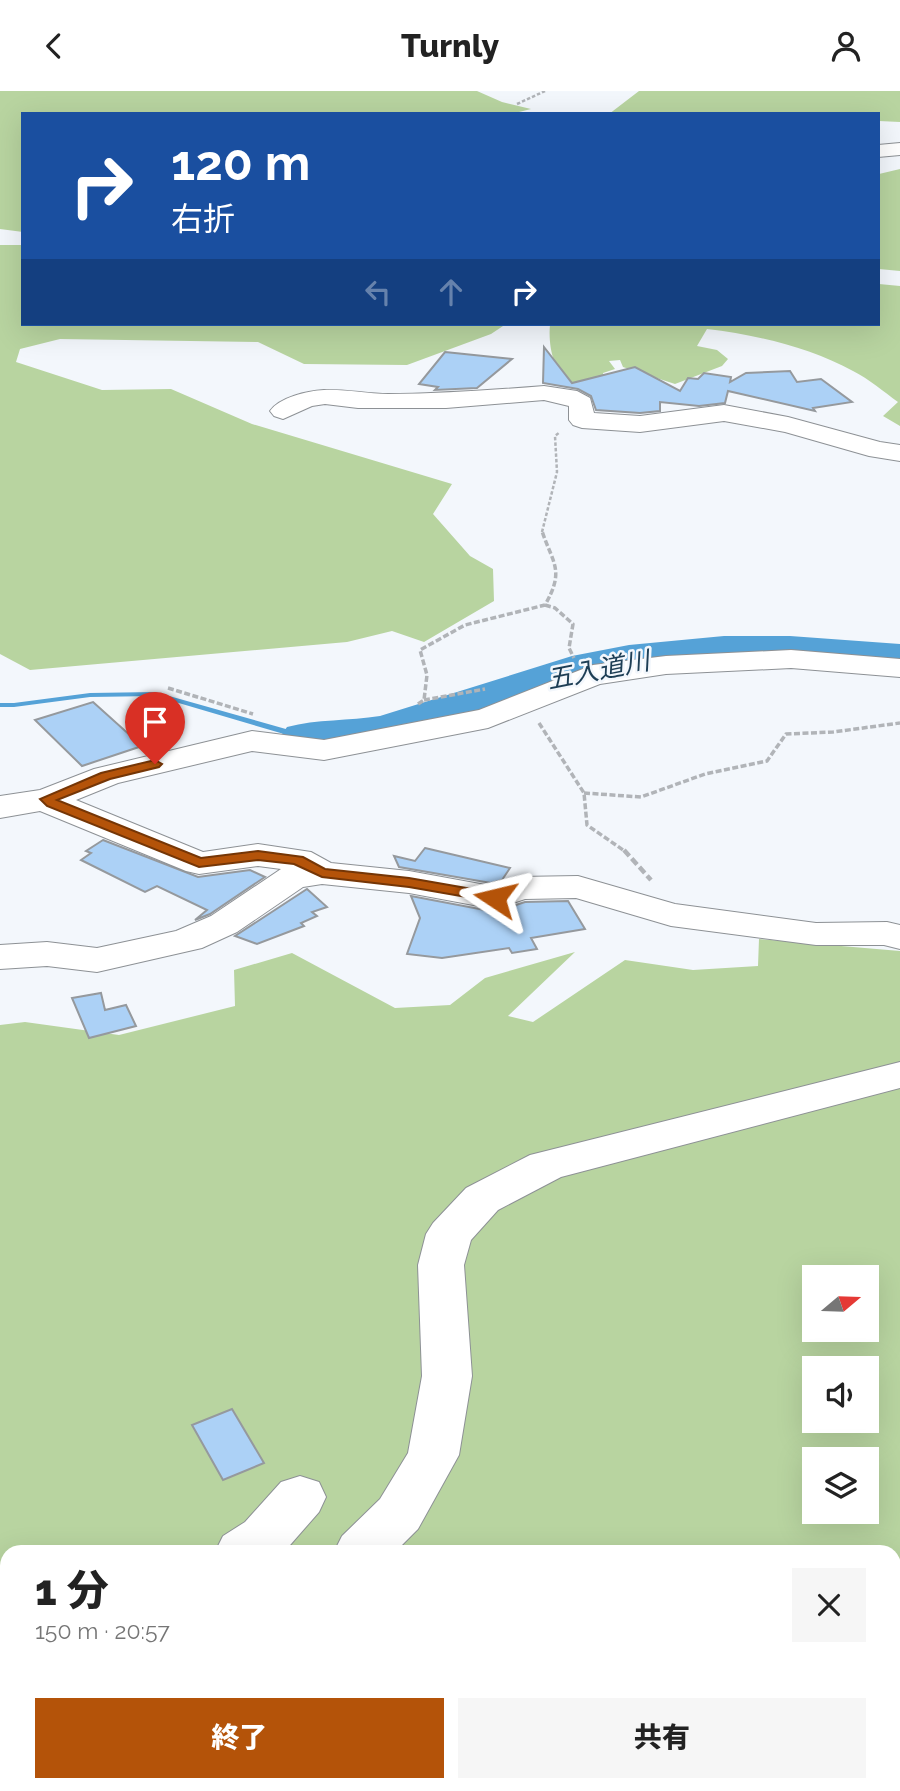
<!DOCTYPE html>
<html lang="ja">
<meta charset="utf-8">
<style>
:root{--surface:#fff;--page:#f6f6f6;--text:#222;--muted:#767676;--accent:#b45309}
body{margin:0;font-family:Raleway,"Noto Sans JP",sans-serif;background:var(--page);color:var(--text);height:100vh;display:flex;flex-direction:column;font-size:26px;white-space:nowrap}
*{box-sizing:border-box;margin:0}
p{font-size:23px;color:var(--muted)}
.icon{flex:none;width:38px;height:38px;fill:none;stroke:currentColor;stroke-width:2;stroke-linecap:round;stroke-linejoin:round}
.map{position:relative;flex:1;overflow:hidden}
.sheet{position:absolute;left:0px;top:1454px;width:901px;height:247px;display:flex;flex-direction:column;background:var(--surface);border-radius:21px 21px 0 0;box-shadow:0 7px 28px #0002}
.sheet>*{flex:none}
.hud{position:absolute;left:21px;top:21px;width:859px;height:214px;border-radius:0px;box-shadow:0 7px 28px #0002;background:#1a4fa0;color:#fff;overflow:hidden}
.needle{width:46px;rotate:71deg}
.tools{position:absolute;left:802px;top:1174px;display:grid;gap:14px}
.tools a{display:grid;place-items:center;width:77px;height:77px;border-radius:0px;background:var(--surface);box-shadow:0 7px 28px #0002;font-size:35px}
.pin{position:absolute;display:grid;place-items:center;width:60px;height:60px;color:#fff;margin:-72px -30px;border-radius:50% 50% 50% 0;rotate:-45deg;box-shadow:0 0 7px #0007}
.pin .icon{rotate:45deg}
.me{position:absolute;width:77px;margin:-38px;rotate:280deg;stroke-linejoin:round;filter:drop-shadow(0 0 5px #0008)}
.turn{display:flex;align-items:center;gap:24px;height:147px;padding:0 35px;font-size:32px}
.turn .icon{width:91px;height:91px;stroke-width:2.5}
.turn b{display:block;font-size:49px;line-height:60px}
.lanes{display:flex;align-items:center;height:66px;padding:0 35px;background:#0003;justify-content:center;gap:35px;direction:ltr}
.lanes .off{opacity:.35}
.round{display:grid;place-items:center;flex:none;width:74px;height:74px;border-radius:0px;background:var(--page)}
.headline{display:flex;align-items:center;justify-content:space-between;height:119px;padding:0 35px}
h1{font-size:42px;font-weight:800;line-height:52px}
.button{display:flex;gap:14px;margin-top:auto;padding:14px 35px}
.button a{flex:1;height:80px;border-radius:0px;background:var(--accent);color:#fff;font-size:28px;font-weight:800;line-height:80px;text-align:center}
.button a+a{background:var(--page);color:var(--text)}
header{display:flex;justify-content:space-between;align-items:center;height:91px;padding:0 35px;background:var(--surface);font-size:32px;font-weight:800}
.map>svg:first-child{display:block}
.green{fill:#b8d4a0;fill-rule:evenodd}
.lines{fill:none;stroke-linecap:round;stroke-linejoin:round}
.stream{fill:#55a2d7;fill-rule:evenodd}
.river{fill:#55a2d7;fill-rule:evenodd}
.building{fill:#acd1f6;stroke:#95999d;stroke-width:2}
.minor-casing{stroke:#8d9195;stroke-width:2}
.path-far2{stroke:#b1b4b8;stroke-width:2.5;stroke-dasharray:3.5 2;stroke-linecap:butt}
.path-far1{stroke:#b1b4b8;stroke-width:3.5;stroke-dasharray:6 2.5;stroke-linecap:butt}
.path{stroke:#b1b4b8;stroke-width:4.5;stroke-dasharray:8 3.5;stroke-linecap:butt}
.minor{fill:#fff;fill-rule:evenodd}
.route{fill:#b45309;stroke:#753606;stroke-width:2}
.labels{text-anchor:middle;stroke-width:5;stroke-linejoin:round;paint-order:stroke}
.water-label{font-size:26px;font-style:italic;fill:#1d3e55;stroke:#f3f7fc}
</style>
<header><svg class="icon" aria-label="back" viewBox="0 0 24 24"><path d="M15 5l-7 7 7 7"/></svg>Turnly<svg class="icon" aria-label="person" viewBox="0 0 24 24"><circle cx="12" cy="8" r="4"/><path d="M4 21q1-7 8-7t8 7"/></svg></header>
<div class="map">
<svg width="900" height="1700" viewBox="0 0 900 1700">
<rect width="100%" height="100%" fill="#f3f7fc"/>
<!-- green -->
<g class="green">
<path d="M0,0H477L502,11L531,18L511,23L292,21L23,23V141L0,138Z"/>
<path d="M639,0H900V31L879,30L878,23H609Z"/>
<path d="M900,78V180L879,178V83Z"/>
<path d="M0,154H23V233H506L491,243L407,274L304,273L258,251L60,248L20,258L16,271L102,299L171,298L252,333L452,393L433,423L470,465L493,478L494,510L424,551L392,540L347,551L30,579L0,563Z"/>
<path d="M879,193L900,195V335L883,325L898,311C884,301 869,288 853,280C809,256 757,244 707,238L697,255L717,259L728,268L722,275L675,293L623,276L620,269L609,270L615,278L603,282L604,288L570,293C553,279 548,255 550,233H878Z"/>
<path d="M759,848L900,860V1700H0V934L25,931L119,944L235,915L234,879L292,862L395,917L450,914L485,887L575,861L508,925L533,931L625,869L693,879L758,875ZM814,1186H866V1239H814ZM814,1278H866V1330H814ZM814,1368H866V1421H814ZM7,1461H894V1694H7Z"/>
</g>
<g class="lines">
<!-- stream -->
<path class="stream" d="M155,601L307,644L308,646L307,648H301L155,605L90,606L14,616H0V612H14L90,602Z"/>
<!-- river -->
<path class="river" d="M724,545H790L900,553V581C822,575 746,570 667,578C640,581 611,583 584,591C568,595 554,602 539,607C473,629 354,673 287,656L280,646L287,636C317,628 349,630 380,625L572,565L629,554Z"/>
</g>
<!-- building -->
<g class="building">
<path d="M544,256L572,292L635,276L680,300L688,287L698,288L704,282L731,286L730,291L746,282L790,280L797,291L821,288L852,311L813,317L815,320L728,300L725,312L699,315L660,311V320L640,322L596,319L591,305L578,298L543,292Z"/>
<path d="M445,261L512,268L477,297L435,299L438,296L419,293Z"/>
<path d="M93,611L142,655L82,675L35,629Z"/>
<path d="M103,749L198,786L250,779L265,786L210,823L195,829L207,819L157,795L145,801L81,769L91,762L86,760Z"/>
<path d="M425,757L510,777L502,789L491,792L399,776L394,765L415,770Z"/>
<path d="M307,798L327,816L312,821L317,825L301,832L304,835L257,853L235,845Z"/>
<path d="M411,805L495,821L525,811L568,810L585,838L531,847L537,858L512,862L509,857L442,867L407,863L420,827Z"/>
<path d="M101,902L105,919L126,914L136,935L89,947L72,907Z"/>
<path d="M232,1318L264,1372L223,1389L192,1334Z"/>
</g>
<g class="lines">
<defs>
<g id="minor">
<path d="M900,52V64L878,66V54Z"/>
<path d="M544,295L577,300L590,307L594,322L640,325L724,314L788,326L880,351L900,354V370L869,365L785,341L724,330L640,341L582,337L573,334L569,329V315L544,309L446,317H358L325,313L312,315L283,328L274,325L270,320C280,306 307,300 324,299C345,298 367,303 388,303C441,303 492,299 544,295Z"/>
<path d="M791,559L900,568V586L791,577L666,583L600,593L488,637L324,669L252,660L118,692L76,709L203,761L258,753L311,761L331,772L409,780L491,795L519,786L578,785L675,813L816,832L887,831L900,834V858L884,854H816L671,835L576,807L525,808L495,818L409,802L322,793L303,796L237,841L202,857L97,881L47,875L0,878V854L47,851L97,857L176,840L211,825L281,778L258,775L199,783L186,780L40,720L0,727V705L40,699L94,678L252,640L324,649L479,619L593,574L666,565Z"/>
<path d="M900,971V997L561,1086L498,1119L471,1149L464,1174L472,1285L459,1364L418,1438L395,1461H334L342,1445L380,1408L408,1362L422,1285L418,1174L426,1143L433,1132L466,1097L530,1064Z"/>
<path d="M300,1385L319,1391L326,1406L319,1421L284,1461H215L223,1445L245,1431L281,1391Z"/>
</g>
</defs>
<!-- minor casing -->
<use href="#minor" class="minor-casing"/>
<!-- path-far2 -->
<g class="path-far2">
<path d="M517,13L545,0"/>
<path d="M542,441L557,381L555,345L560,341"/>
</g>
<!-- path-far1 -->
<g class="path-far1">
<path d="M545,514L555,517L573,533L569,557L574,567"/>
<path d="M168,597L253,623"/>
<path d="M424,609L485,598"/>
<path d="M418,613L424,609L427,584L420,559L465,534L545,514C565,479 553,473 542,440"/>
<path d="M539,632L584,702L587,734L626,761"/>
<path d="M584,702L641,706L705,683L767,670L786,643L833,641L900,632"/>
</g>
<!-- path -->
<path class="path" d="M624,759L651,789"/>
<!-- minor -->
<use href="#minor" class="minor"/>
</g>
<!-- route -->
<path class="route" d="M155,669L162,673L159,676L110,688L57,709L201,767L258,760L303,766L325,778L409,787L495,802L503,807L495,811L409,796L322,786L294,773L258,769L199,776L47,715L40,708L101,682Z"/>
<g class="labels">
<!-- water labels -->
<g class="water-label">
<text transform="translate(598 579) rotate(-11)" y="9">五入道川</text>
</g>
</g>
</svg>
<div class="tools">
<a><svg class="needle" viewBox="-14 -14 28 28"><path d="M0-13l5 13h-10z" fill="#e53935"/><path d="M0 13l5-13h-10z" fill="#767676"/></svg></a>
<a><svg class="icon" aria-label="sound" viewBox="0 0 24 24"><path d="M4 9h4l5-4v14l-5-4H4zM17 9q2 3 0 6"/></svg></a>
<a><svg class="icon" aria-label="layers" viewBox="0 0 24 24"><path d="M12 4l9 5-9 5-9-5zM3 14l9 5 9-5"/></svg></a>
</div>
<div class="pin" style="left:155px;top:673px;background:#d93025"><svg class="icon" aria-label="arrive" viewBox="0 0 24 24"><path d="M6 21V4h12l-3 4 3 4H6"/></svg></div>
<svg class="me" style="left:495px;top:807px" viewBox="-20 -20 40 40"><path d="M0-17L14 15 0 8-14 15z" fill="#b45309" stroke="#fff" stroke-width="4"/></svg>
<div class="hud">
<div class="turn"><svg class="icon" aria-label="right" viewBox="0 0 24 24"><path d="M7 20v-9h11M14 6l5 5-5 5"/></svg><div><b>120 m</b>右折</div></div>
<div class="lanes"><svg class="icon off" aria-label="left" viewBox="0 0 24 24"><path d="M17 20v-9H6M10 6l-5 5 5 5"/></svg><svg class="icon off" aria-label="ahead" viewBox="0 0 24 24"><path d="M12 20V5M6 11l6-6 6 6"/></svg><svg class="icon" aria-label="right" viewBox="0 0 24 24"><path d="M7 20v-9h11M14 6l5 5-5 5"/></svg></div>
</div>
<section class="sheet">
<div class="headline"><div><h1>1 分</h1><p>150 m · 20:57</p></div><a class="round"><svg class="icon" aria-label="close" viewBox="0 0 24 24"><path d="M6 6l12 12M18 6L6 18"/></svg></a></div>
<div class="button"><a>終了</a><a>共有</a></div>
</section>
</div>
